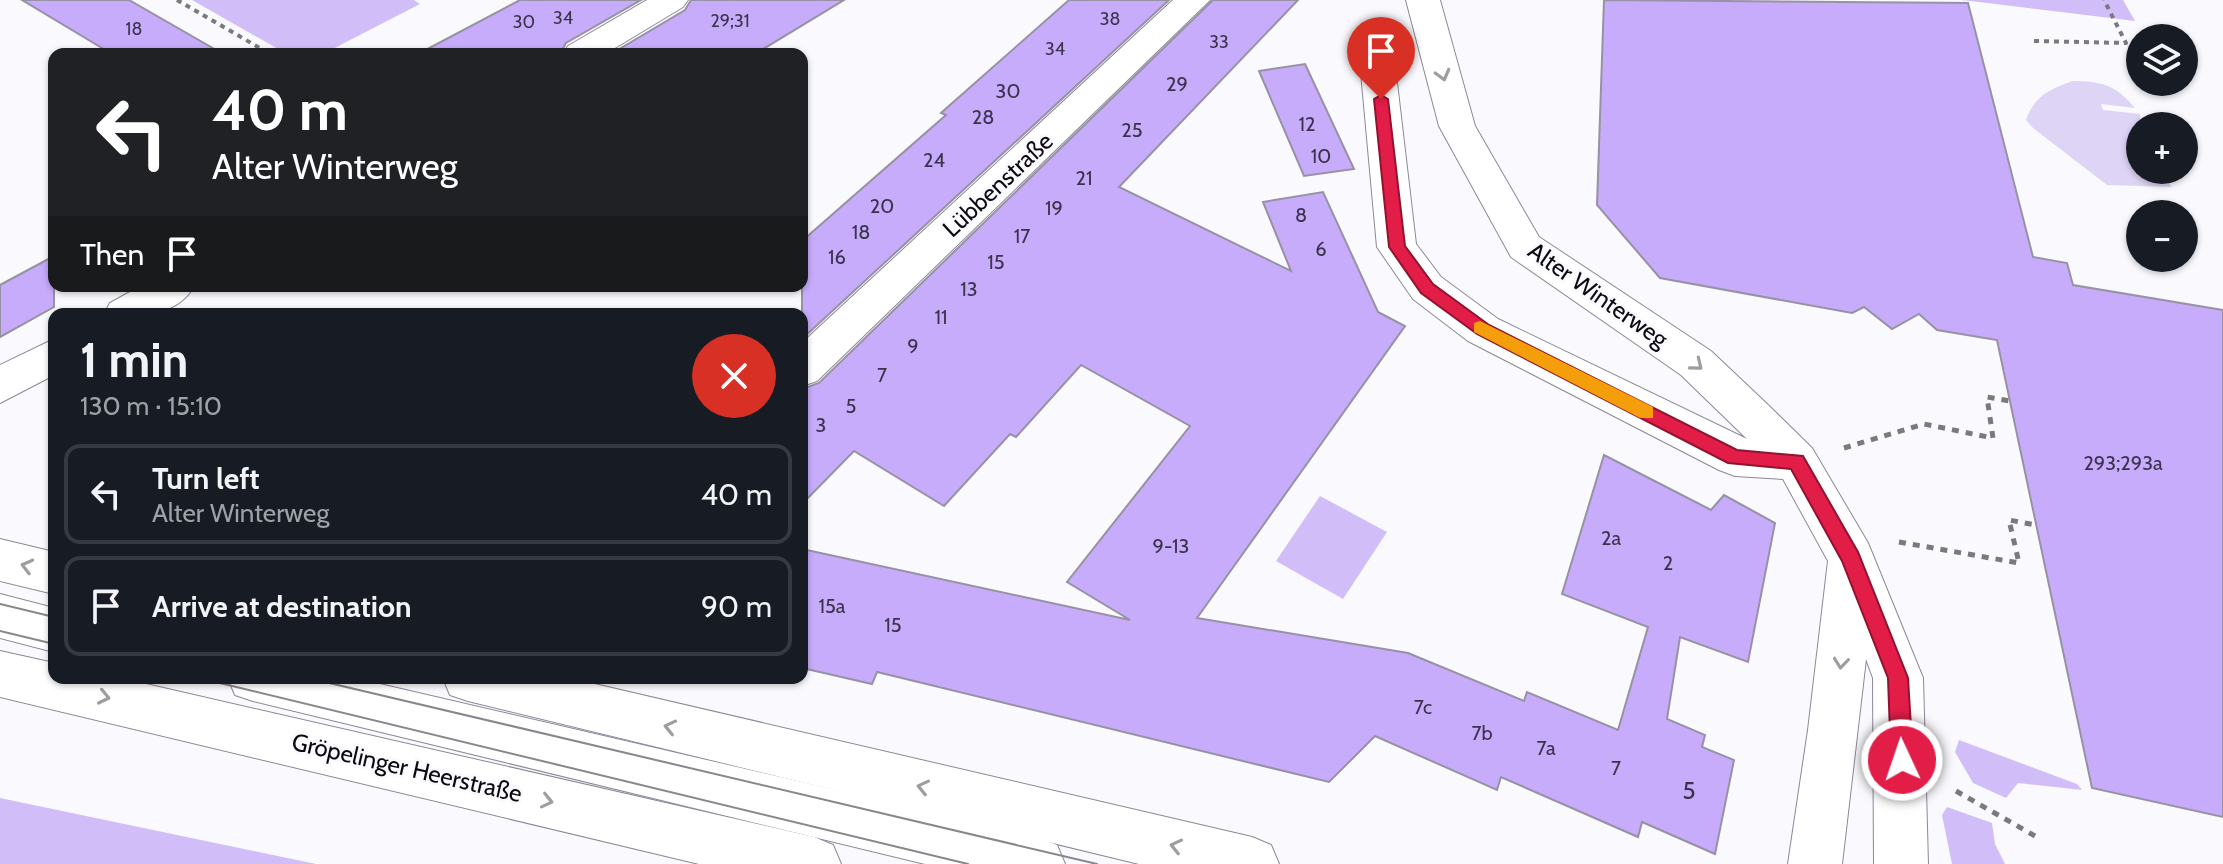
<!DOCTYPE html>
<meta charset="utf-8">
<style>
:root{--surface:#171b24;--page:#242831;--text:#f1f3f6;--muted:#9ea1a6;--line:#363941}
body{margin:0;font-family:Cabin,sans-serif;background:var(--page);color:var(--text);height:100vh;display:flex;flex-direction:column;font-size:30px;white-space:nowrap}
*{box-sizing:border-box;margin:0}
p{font-size:26px;color:var(--muted)}
.icon{flex:none;width:44px;height:44px;fill:none;stroke:currentColor;stroke-width:2;stroke-linecap:round;stroke-linejoin:round}
.map{position:relative;flex:1;overflow:hidden}
.side{position:absolute;left:48px;top:308px;width:760px;height:376px;display:flex;flex-direction:column;background:var(--surface);border-radius:16px;box-shadow:0 2px 6px #0004}
.side>*{flex:none}
.banner{position:absolute;left:48px;top:48px;width:760px;height:244px;border-radius:16px;box-shadow:0 2px 6px #0004;background:#202124;color:#fff;overflow:hidden}
.controls{position:absolute;left:2126px;top:24px;display:grid;gap:16px}
.controls a{display:grid;place-items:center;width:72px;height:72px;border-radius:50%;background:var(--surface);box-shadow:0 2px 6px #0004;font-size:40px}
.pin{position:absolute;display:grid;place-items:center;width:68px;height:68px;color:#fff;margin:-82px -34px;border-radius:50% 50% 50% 0;rotate:-45deg;box-shadow:0 0 8px #0007}
.pin .icon{rotate:45deg}
.me{position:absolute;width:88px;margin:-44px;rotate:357deg;stroke-linejoin:round;filter:drop-shadow(0 0 6px #0008)}
.turn{display:flex;align-items:center;gap:28px;height:168px;padding:0 32px;font-size:36px}
.turn .icon{width:104px;height:104px;stroke-width:2.5}
.turn b{display:block;font-size:56px;line-height:68px}
.then{display:flex;align-items:center;height:76px;padding:0 32px;background:#0003;gap:16px;font-size:30px}
.round{display:grid;place-items:center;flex:none;width:84px;height:84px;border-radius:42px;background:var(--page)}
.head{display:flex;align-items:center;justify-content:space-between;height:136px;padding:0 32px}
h1{font-size:48px;font-weight:700;line-height:60px}
ul{padding:0;list-style:none}
li{display:flex;align-items:center;gap:24px;height:100px;margin:0 16px 12px;padding:0 16px;border:4px solid var(--line);border-radius:16px}
li div{flex:1}
li b{display:block;font-size:30px}
li em{font-style:normal}
.map>svg:first-child{display:block}
.green{fill:#d1bef9}
.water{fill:#ded4f5}
.building{fill:#c7acfc;stroke:#9792a3;stroke-width:2}
.lines{fill:none;stroke-linecap:round;stroke-linejoin:round}
.minor-casing{stroke:#8d8799;stroke-width:2}
.major-casing{stroke:#8d8799;stroke-width:2}
.path-far1{stroke:#7a797e;stroke-width:4;stroke-dasharray:5 5;stroke-linecap:butt}
.path{stroke:#7a797e;stroke-width:5;stroke-dasharray:7 7;stroke-linecap:butt}
.minor{fill:#fff;fill-rule:evenodd}
.major{fill:#fff;fill-rule:evenodd}
.tram{stroke:#89878c;stroke-width:2}
.oneway{stroke:#9e9d9f}
.route{fill:#e11d48;stroke:#92132f;stroke-width:2}
.slow{fill:#f59e0b}
.labels{text-anchor:middle;stroke-width:6;stroke-linejoin:round;paint-order:stroke}
.far-number-label{font-size:18px;fill:#3b324b}
.number-label{font-size:20px;fill:#3b324b}
.street-label{font-size:24px;fill:#0c0a10;stroke:#faf9fd}
.near-number-label{font-size:24px;fill:#3b324b}
</style>
<div class="map">
<svg width="2223" height="864" viewBox="0 0 2223 864">
<rect width="100%" height="100%" fill="#faf9fd"/>
<!-- green -->
<g class="green">
<path d="M192,0H414L420,4L323,54H287Z"/>
<path d="M1961,0H2123L2135,21L1971,1Z"/>
<path d="M1320,496L1387,532L1343,599L1276,561Z"/>
<path d="M1959,740L2077,784L2082,790L2018,783L2006,798L1973,783L1955,752Z"/>
<path d="M0,798L316,864H0Z"/>
<path d="M1947,807L1992,823L1995,844L2005,864H1952L1942,815Z"/>
</g>
<!-- water -->
<path class="water" d="M2073,81C2101,81 2116,85 2135,108L2101,104L2103,110L2140,114V170H2165L2171,187L2107,185L2033,128L2026,120C2034,96 2050,89 2073,81Z"/>
<!-- building -->
<g class="building">
<path d="M22,0H129L223,54H112Z"/>
<path d="M520,0H641L566,43L560,54H418Z"/>
<path d="M691,0H844L755,54H611L685,10Z"/>
<path d="M1069,0H1169L802,339V241L946,115L941,113Z"/>
<path d="M1213,0H1298L1119,187L1291,271L1263,202L1323,192L1378,312L1405,326L1197,618L1408,653L1524,701L1527,692L1618,730L1648,627L1562,594L1604,455L1711,510L1724,495L1775,523L1748,662L1680,637L1667,719L1705,735L1702,747L1734,760L1715,854L1642,822L1638,837L1501,777L1497,790L1375,736L1329,782L877,672L872,684L802,668V549L1130,620L1067,582L1190,426L1081,365L1016,437L1010,434L944,506L854,451L802,504V389L819,383Z"/>
<path d="M1604,0L1968,3L2033,257L2067,263L2073,285L2223,310V817L2092,788L1997,340L1937,330L1919,314L1892,329L1864,307L1852,313L1660,278L1597,205Z"/>
<path d="M1305,64L1354,169L1304,176L1259,71Z"/>
<path d="M54,256V307L0,337V285Z"/>
</g>
<g class="lines">
<defs>
<g id="minor">
<path d="M647,0H688L683,7L605,54H563L568,46Z"/>
<path d="M1173,0H1210L817,381L802,386V343Z"/>
<path d="M1406,0H1440L1475,126L1539,237L1711,351L1766,403L1812,448L1868,543L1923,678L1928,864H1874L1873,678L1866,659L1842,864H1788L1808,730L1828,561L1783,479L1735,476L1719,470L1468,341L1413,299L1377,247L1358,40L1363,32L1375,29L1387,32L1392,40L1416,244L1441,277L1498,319L1747,439L1681,375L1511,257L1439,126Z"/>
<path d="M141,286H194C176,319 137,314 104,314L110,303Z"/>
<path d="M54,339V375L0,403V365Z"/>
<path d="M0,594L54,608V652L0,638Z"/>
<path d="M228,678H354L1038,837L1057,845L1065,864H925L253,701L235,695Z"/>
</g>
<g id="major">
<path d="M0,539L54,552V594L0,581Z"/>
<path d="M0,651L54,663V678H120L814,837L833,845L841,864H699L0,697Z"/>
<path d="M443,678H569L1252,837L1271,845L1279,864H1139L468,701L450,695Z"/>
</g>
</defs>
<!-- minor casing -->
<use href="#minor" class="minor-casing"/>
<!-- major casing -->
<use href="#major" class="major-casing"/>
<!-- path-far1 -->
<g class="path-far1">
<path d="M177,0L265,51"/>
<path d="M2034,41L2126,43L2104,0"/>
</g>
<!-- path -->
<g class="path">
<path d="M1844,448L1924,424L1993,438L1987,397L2010,401"/>
<path d="M1899,542L2019,563L2009,520L2036,525"/>
<path d="M1956,791L2035,836"/>
</g>
<!-- minor -->
<use href="#minor" class="minor"/>
<!-- major -->
<use href="#major" class="major"/>
<!-- tram -->
<g class="tram">
<path d="M0,604L54,617"/>
<path d="M0,631L54,644"/>
<path d="M199,678L968,864"/>
<path d="M308,678L1097,864"/>
</g>
</g>
<!-- one-way arrows -->
<defs><path id="oneway-chevron" d="M-2-3.5L2.5 0L-2 3.5" fill="none" stroke-width="1.6" stroke-linecap="round" stroke-linejoin="round" transform="scale(2)"/></defs>
<g class="oneway">
<use href="#oneway-chevron" transform="translate(1443 75) rotate(75)"/>
<use href="#oneway-chevron" transform="translate(1697 365) rotate(39)"/>
<use href="#oneway-chevron" transform="translate(27 566) rotate(-166)"/>
<use href="#oneway-chevron" transform="translate(1841 663) rotate(96)"/>
<use href="#oneway-chevron" transform="translate(104 697) rotate(12)"/>
<use href="#oneway-chevron" transform="translate(670 727) rotate(-167)"/>
<use href="#oneway-chevron" transform="translate(923 787) rotate(-167)"/>
<use href="#oneway-chevron" transform="translate(547 801) rotate(13)"/>
<use href="#oneway-chevron" transform="translate(1176 846) rotate(-167)"/>
</g>
<!-- route -->
<path class="route" d="M1381,95L1388,99L1405,246L1433,284L1489,325L1737,450L1803,456L1858,552L1908,678L1913,760L1910,767L1902,770L1894,767L1891,760L1888,678L1842,561L1791,469L1728,463L1477,334L1421,293L1389,247L1374,99Z"/>
<!-- slow -->
<path class="slow" d="M1480,321L1653,407V418H1640L1474,332V323Z"/>
<g class="labels">
<!-- far-number labels -->
<g class="far-number-label">
<text x="563" y="24">34</text>
<text x="1110" y="25">38</text>
<text x="730" y="27">29;31</text>
<text x="524" y="28">30</text>
<text x="134" y="35">18</text>
<text x="1219" y="48">33</text>
<text x="1055" y="55">34</text>
</g>
<!-- number labels -->
<g class="number-label">
<text x="1177" y="91">29</text>
<text x="1008" y="98">30</text>
<text x="983" y="124">28</text>
<text x="1307" y="131">12</text>
<text x="1132" y="137">25</text>
<text x="1321" y="163">10</text>
<text x="934" y="167">24</text>
<text x="1084" y="185">21</text>
<text x="882" y="213">20</text>
<text x="1054" y="215">19</text>
<text x="1301" y="222">8</text>
<text x="861" y="239">18</text>
<text x="1022" y="243">17</text>
<text x="1321" y="256">6</text>
<text x="837" y="264">16</text>
<text x="996" y="269">15</text>
<text x="969" y="296">13</text>
<text x="941" y="324">11</text>
<text x="913" y="353">9</text>
<text x="882" y="382">7</text>
<text x="851" y="413">5</text>
<text x="821" y="432">3</text>
<text x="2123" y="470">293;293a</text>
<text x="1611" y="545">2a</text>
<text x="1171" y="553">9-13</text>
<text x="1668" y="570">2</text>
<text x="832" y="613">15a</text>
<text x="893" y="632">15</text>
<text x="1423" y="714">7c</text>
<text x="1482" y="740">7b</text>
<text x="1546" y="755">7a</text>
<text x="1616" y="775">7</text>
</g>
<!-- street labels -->
<g class="street-label">
<text transform="translate(998 185) rotate(-43)" y="8">Lübbenstraße</text>
<text transform="translate(1598 295) rotate(35)" y="8">Alter Winterweg</text>
<text transform="translate(407 768) rotate(13)" y="8">Gröpelinger Heerstraße</text>
</g>
<!-- near-number labels -->
<g class="near-number-label">
<text x="1689" y="799">5</text>
</g>
</g>
</svg>
<div class="controls">
<a><svg class="icon" aria-label="layers" viewBox="0 0 24 24"><path d="M12 4l9 5-9 5-9-5zM3 14l9 5 9-5"/></svg></a>
<a>+</a>
<a>−</a>
</div>
<div class="pin" style="left:1381px;top:99px;background:#d93025"><svg class="icon" aria-label="arrive" viewBox="0 0 24 24"><path d="M6 21V4h12l-3 4 3 4H6"/></svg></div>
<svg class="me" style="left:1902px;top:760px" viewBox="-20 -20 40 40"><circle r="17" fill="#e11d48" stroke="#fff" stroke-width="3"/><path d="M0-11L8 9 0 5-8 9z" fill="#fff"/></svg>
<div class="banner">
<div class="turn"><svg class="icon" aria-label="left" viewBox="0 0 24 24"><path d="M17 20v-9H6M10 6l-5 5 5 5"/></svg><div><b>40 m</b>Alter Winterweg</div></div>
<div class="then">Then<svg class="icon" aria-label="arrive" viewBox="0 0 24 24"><path d="M6 21V4h12l-3 4 3 4H6"/></svg></div>
</div>
<section class="side">
<div class="head"><div><h1>1 min</h1><p>130 m · 15:10</p></div><a class="round" style="background:#d93025;color:#fff"><svg class="icon" aria-label="close" viewBox="0 0 24 24"><path d="M6 6l12 12M18 6L6 18"/></svg></a></div>
<ul>
<li><svg class="icon" aria-label="left" viewBox="0 0 24 24"><path d="M17 20v-9H6M10 6l-5 5 5 5"/></svg><div><b>Turn left</b><p>Alter Winterweg</p></div><em>40 m</em></li>
<li><svg class="icon" aria-label="arrive" viewBox="0 0 24 24"><path d="M6 21V4h12l-3 4 3 4H6"/></svg><div><b>Arrive at destination</b></div><em>90 m</em></li>
</ul>
</section>
</div>
